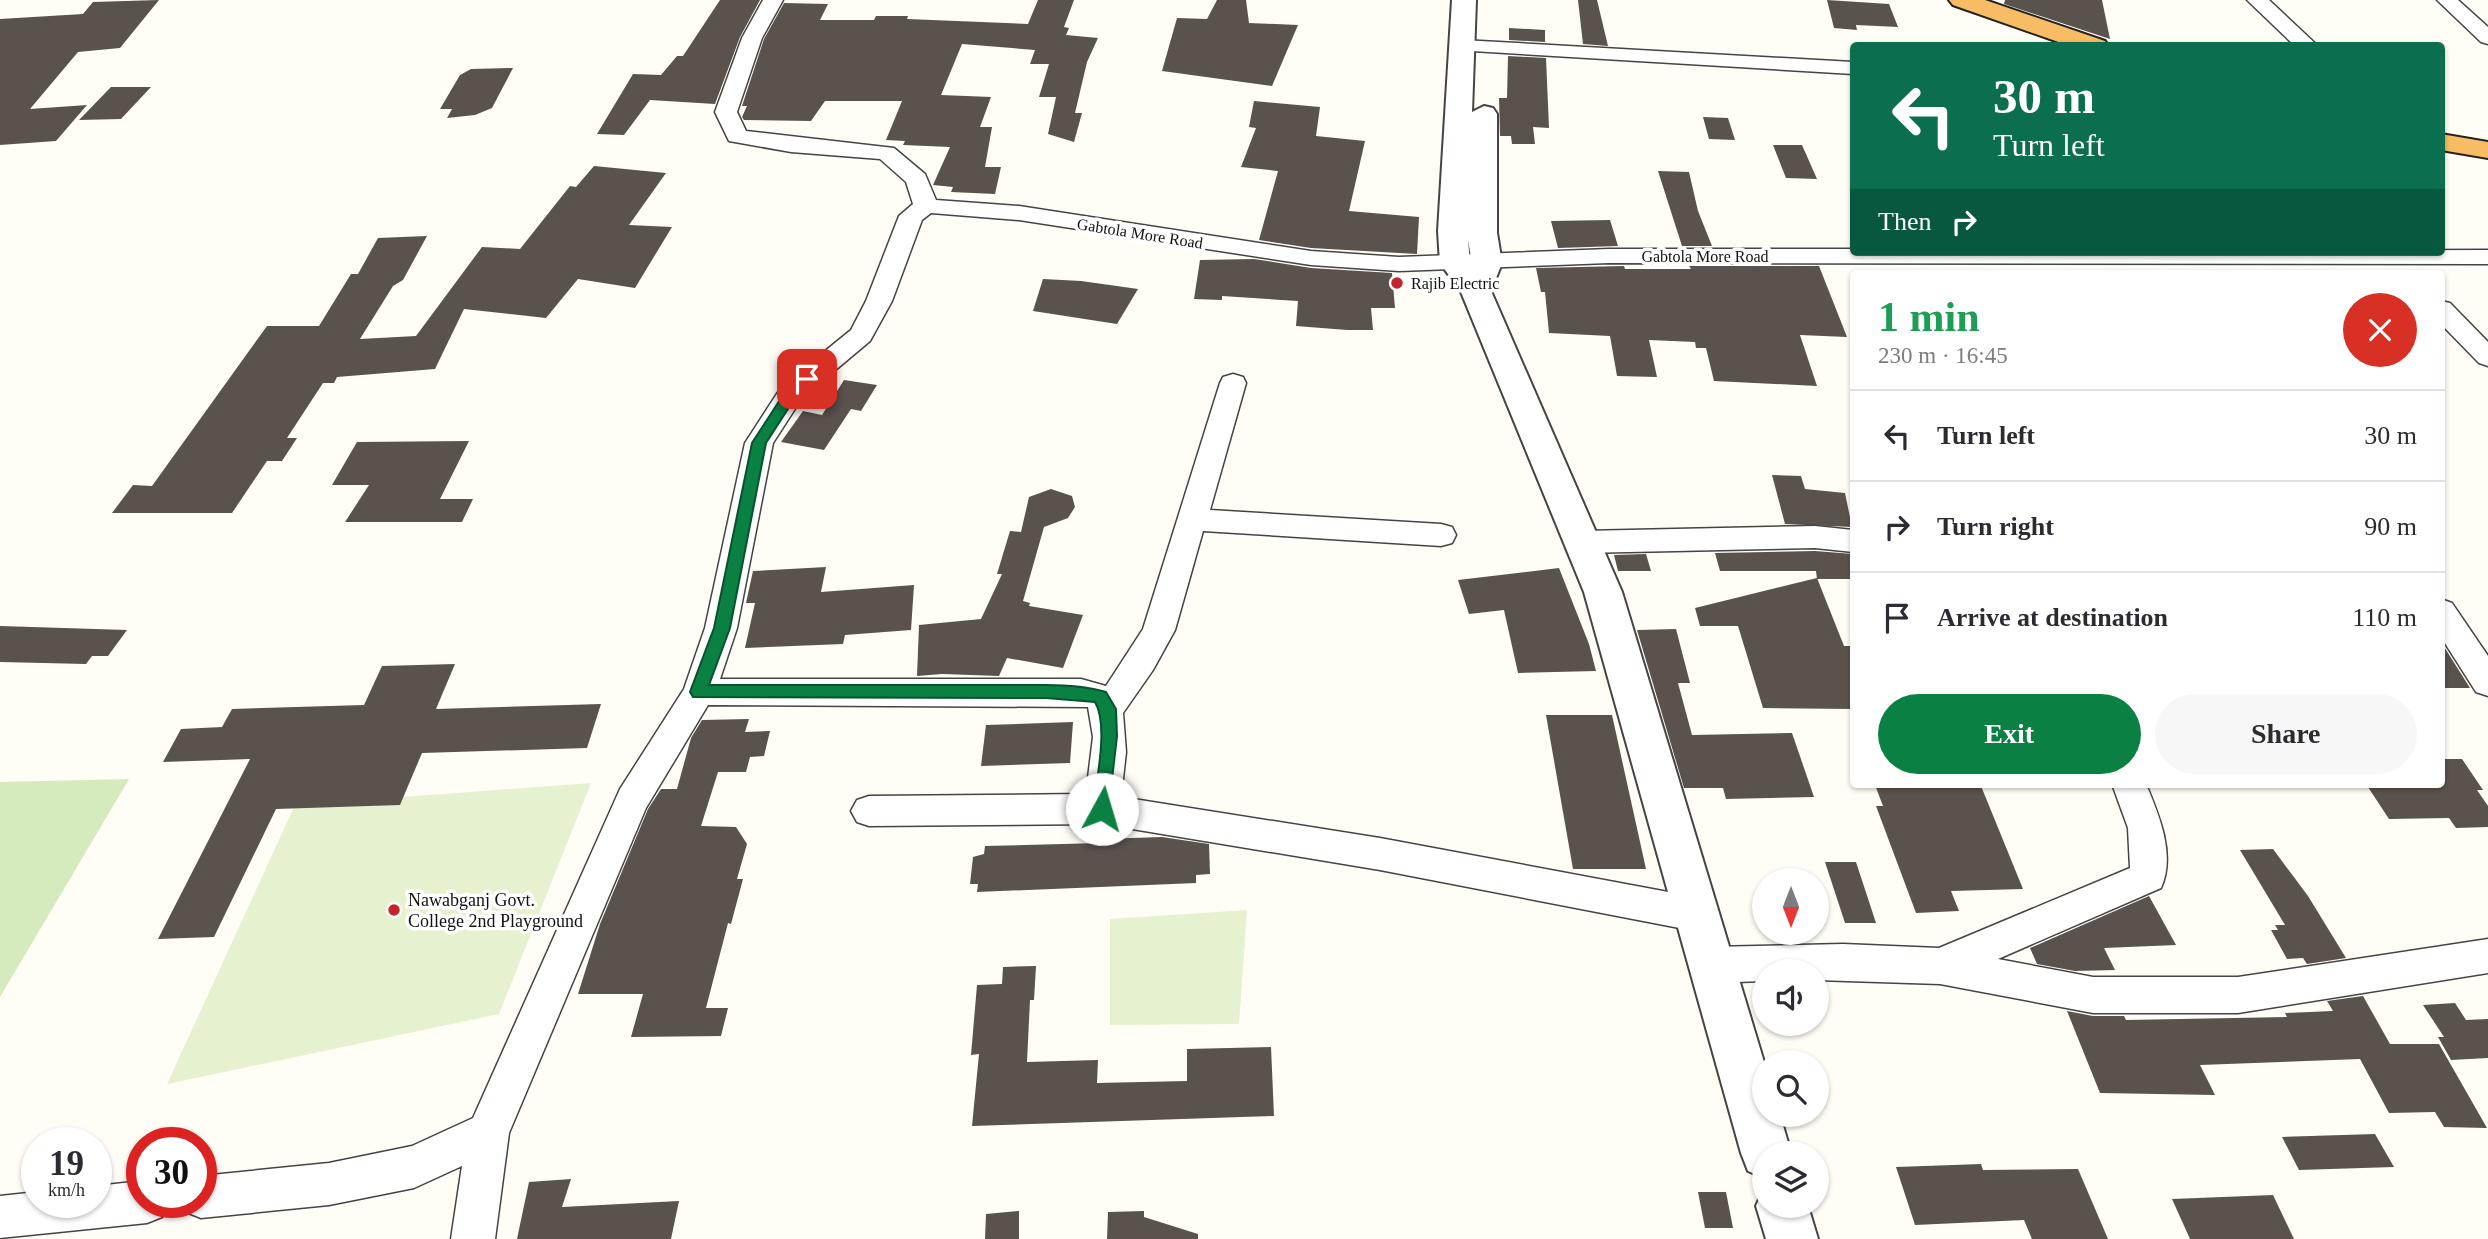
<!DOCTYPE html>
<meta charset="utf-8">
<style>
:root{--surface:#fff;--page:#f7f7f7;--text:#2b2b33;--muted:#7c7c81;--line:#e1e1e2;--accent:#0b8043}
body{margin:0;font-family:"Times New Roman",serif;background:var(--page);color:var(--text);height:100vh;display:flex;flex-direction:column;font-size:26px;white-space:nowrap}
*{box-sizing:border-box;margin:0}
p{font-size:23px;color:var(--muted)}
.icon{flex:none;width:38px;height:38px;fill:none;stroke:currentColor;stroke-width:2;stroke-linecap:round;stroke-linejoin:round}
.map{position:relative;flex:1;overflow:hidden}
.side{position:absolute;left:1850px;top:270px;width:595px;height:518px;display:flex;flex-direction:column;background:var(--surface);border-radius:7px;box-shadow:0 2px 5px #0004}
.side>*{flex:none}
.hud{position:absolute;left:1850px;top:42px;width:595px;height:214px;border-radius:7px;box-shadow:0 2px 5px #0004;background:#0b6e4f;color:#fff;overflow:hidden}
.needle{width:46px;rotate:180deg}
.buttons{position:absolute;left:1752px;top:868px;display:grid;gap:14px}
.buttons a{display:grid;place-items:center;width:77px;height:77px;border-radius:50%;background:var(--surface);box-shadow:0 2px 5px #0004;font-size:35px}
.speed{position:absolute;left:21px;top:1127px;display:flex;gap:14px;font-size:35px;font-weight:700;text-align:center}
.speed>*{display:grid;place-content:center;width:91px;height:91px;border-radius:50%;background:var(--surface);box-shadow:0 2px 5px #0004;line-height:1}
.speed small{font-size:18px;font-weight:400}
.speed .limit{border:10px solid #d22;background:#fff;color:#111}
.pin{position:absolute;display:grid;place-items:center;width:60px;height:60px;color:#fff;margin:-30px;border-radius:14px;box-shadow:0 4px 10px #0006}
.me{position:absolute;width:77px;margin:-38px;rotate:6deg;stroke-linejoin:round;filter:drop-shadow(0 0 5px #0008)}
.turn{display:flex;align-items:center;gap:24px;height:147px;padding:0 28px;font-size:32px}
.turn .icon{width:91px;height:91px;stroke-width:2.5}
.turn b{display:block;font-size:49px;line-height:60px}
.then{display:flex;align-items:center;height:66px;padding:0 28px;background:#0003;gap:14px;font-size:26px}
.round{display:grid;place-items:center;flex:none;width:74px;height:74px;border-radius:37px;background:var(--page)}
.overview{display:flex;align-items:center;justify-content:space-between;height:119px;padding:0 28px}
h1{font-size:42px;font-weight:600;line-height:52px;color:#1e9e55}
.action{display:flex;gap:14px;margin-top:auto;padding:14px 28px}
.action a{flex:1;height:80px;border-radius:42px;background:var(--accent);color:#fff;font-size:28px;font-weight:600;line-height:80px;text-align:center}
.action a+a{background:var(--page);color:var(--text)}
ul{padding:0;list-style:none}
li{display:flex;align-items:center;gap:21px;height:91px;padding:0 28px;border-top:2px solid var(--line)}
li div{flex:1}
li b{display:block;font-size:26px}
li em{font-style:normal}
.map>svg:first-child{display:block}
.green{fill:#d5ebbd}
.pitch{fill:#e6f2cf}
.building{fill:#5a524d}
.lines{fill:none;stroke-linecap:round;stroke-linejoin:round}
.minor-casing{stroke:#444;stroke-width:3}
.tertiary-casing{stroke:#444;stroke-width:4}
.trunk-casing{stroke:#222;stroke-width:4}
.minor{fill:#fff;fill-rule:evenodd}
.tertiary{fill:#fff;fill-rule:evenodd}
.trunk{fill:#f7bc64;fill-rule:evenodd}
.route{fill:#0b8043;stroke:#07532c;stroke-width:2}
.poi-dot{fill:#c4262e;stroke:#fff;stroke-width:2.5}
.labels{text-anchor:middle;stroke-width:7;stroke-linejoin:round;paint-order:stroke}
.far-street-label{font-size:16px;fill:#111;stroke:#fff}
.far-poi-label{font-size:16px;fill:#111;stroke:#fff;text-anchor:start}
.poi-label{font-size:18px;fill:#111;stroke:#fff;text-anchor:start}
</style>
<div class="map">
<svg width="2488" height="1239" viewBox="0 0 2488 1239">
<rect width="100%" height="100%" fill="#fffdf5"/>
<!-- green -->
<path class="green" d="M129,779L0,997V782Z"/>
<!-- pitch -->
<g class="pitch">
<path d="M591,783L499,1014L167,1084L295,805Z"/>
<path d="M1247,910L1239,1024L1110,1025V919Z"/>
</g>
<!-- building -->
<g class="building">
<path d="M159,0L120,48L78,52L30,109L87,105L56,141L0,145V19L83,14L93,2Z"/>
<path d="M720,0H760L740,37L715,104L650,100L624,135L597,134L633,74L661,75L677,56H683Z"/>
<path d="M1038,0H1074L1064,27L1069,28L1066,35L1098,38L1087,62L1075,113H1082L1074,142L1048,134L1056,97H1039L1049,64H1030L1035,50L962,44L941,95L991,97L980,127H992L985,167H1001L995,194L951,192L953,187L933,185L950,147L903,145L905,141L886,140L902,101H825L811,121L744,120L742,117L747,106H742L764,39L784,3L828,4L820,20H874L876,16H908L907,19L1028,24Z"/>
<path d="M1217,0H1246L1249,23L1298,25L1272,86L1162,71L1177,18L1207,19Z"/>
<path d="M1578,0H1597L1608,46L1583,44Z"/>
<path d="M1827,0L1889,4L1898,27L1856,25L1857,30L1834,28Z"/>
<path d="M2005,0H2102L2110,39L2004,4Z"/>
<path d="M1509,28L1545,30V42L1509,40Z"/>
<path d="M1508,56L1546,58L1549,128L1533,127L1535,144H1512L1511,136H1500L1499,98H1507Z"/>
<path d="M513,68L492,108L475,115L447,118L452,109H440L460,75L471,69Z"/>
<path d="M111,87H151L121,119L79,120Z"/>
<path d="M1254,101L1320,107L1316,136L1365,141L1349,211L1419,217L1417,254L1311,248L1259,240L1278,171L1241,167L1256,128L1249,127Z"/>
<path d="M1703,117L1728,118L1735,140L1709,139Z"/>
<path d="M1773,145H1802L1817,179L1786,178Z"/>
<path d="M594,166L666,173L629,225L672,227L635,288L578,279L546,318L464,309L435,369L337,377L334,383H323L287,438H297L282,461H267L232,513H112L133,485L152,486L267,326H319L351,274H358L378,238L427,236L403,280L393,286L360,339L416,336L482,247L520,249L570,186L576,187Z"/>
<path d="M1658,171L1689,172L1698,211L1712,246H1682Z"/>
<path d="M1610,220L1618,246L1558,248L1551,221Z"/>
<path d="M1254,259L1311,268L1392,273L1395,308H1371L1373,330H1347L1296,326L1298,301L1222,296V300L1194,299L1200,260Z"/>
<path d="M1624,266L1625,269H1691L1689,266H1819L1847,337L1800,335L1817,386L1714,381L1706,348H1696L1695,342L1649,340L1657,377L1617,376L1610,336L1549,333L1545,292H1541L1536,268Z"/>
<path d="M1043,279L1081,281L1138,289L1117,324L1033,311Z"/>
<path d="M844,380L877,385L861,411L851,409L824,450L781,442L803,411L822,415Z"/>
<path d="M469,441L440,499H473L462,522H345L369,485H332L357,442Z"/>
<path d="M1772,475L1801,476L1805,489L1845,493L1852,527L1785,524Z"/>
<path d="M1051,489L1072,496L1075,507L1068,518L1044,527L1023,601L1030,603L1029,606L1083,615L1063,668L1007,658L999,676L942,674L917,676L919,625L981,619L1002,574H997L1010,531L1021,532L1029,497Z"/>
<path d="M1815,551L1853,554V579H1817L1816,571H1720L1715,553Z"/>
<path d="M1646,554L1651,571H1618L1614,555Z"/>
<path d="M826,567L821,592L914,585L911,630L845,635L843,644L745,648L755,603H746L753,571Z"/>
<path d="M1559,568L1589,644L1596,671L1518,673L1504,610L1469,614L1458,580Z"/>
<path d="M1817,578L1844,646H1853V709L1763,708L1738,626H1700L1695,608Z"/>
<path d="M0,626L127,630L108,656H92L86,664L0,662Z"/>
<path d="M1676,629L1690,683H1678L1692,735L1792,733L1814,797L1726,799L1723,788H1684L1637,630Z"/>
<path d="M2441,642L2470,688H2441Z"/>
<path d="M455,664L436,709L601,704L587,748L422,753L400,805L276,809L214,937L158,939L250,759L163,762L181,729L222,727L232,709L364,705L382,666Z"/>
<path d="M1546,715H1612L1646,869H1573Z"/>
<path d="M749,719L745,732L770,731L764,756L750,757L746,772H718L701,826L736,827L747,844L737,879H743L731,924L728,923L706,1008H728L721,1036L631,1037L643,994H578L600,924L648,809L661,789H677L691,738L702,720Z"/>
<path d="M1073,722L1070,763L981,766L986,725Z"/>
<path d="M2441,759H2462L2483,790H2477L2488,806V827L2456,828L2449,818L2389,819L2366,784H2441Z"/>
<path d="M1875,785L1981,786L2023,889L1951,891L1959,911L1916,913L1876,806H1883Z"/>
<path d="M1162,837L1209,844L1210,874L1196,875V883L977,892L978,884H970L973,857L984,854L985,846L1100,843V839Z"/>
<path d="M2273,849L2308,896L2346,958L2307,964L2303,958L2287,959L2271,930H2278L2275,925H2285L2240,850Z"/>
<path d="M1825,862H1856L1876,923H1845Z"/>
<path d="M2149,896L2176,945L2104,948L2115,970L2075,971L2037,964L2030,948Z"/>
<path d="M1036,966L1034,1000H1030L1027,1062L1098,1060L1097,1083L1187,1081V1049L1271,1047L1274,1116L972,1126L979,1054L971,1055L977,985L1002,984L1003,967Z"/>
<path d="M2363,996L2390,1044H2439L2487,1128L2444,1127L2435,1112L2389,1113L2360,1059L2200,1065L2215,1095L2100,1093L2067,1011L2093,1016H2124L2126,1020L2287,1017L2285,1013L2333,1011L2327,1001Z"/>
<path d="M2455,1003L2466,1020L2488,1019V1058L2451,1060L2438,1037H2444L2423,1005Z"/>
<path d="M2375,1134L2394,1167L2299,1170L2282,1137Z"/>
<path d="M1981,1164L1983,1170L2078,1169L2108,1239H2032L2024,1220L1915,1225L1896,1167Z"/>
<path d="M571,1179L562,1207L679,1201L671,1239H517L529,1182Z"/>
<path d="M1698,1192H1726L1733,1228H1705Z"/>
<path d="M2273,1195L2294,1239H2190L2172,1199Z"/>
<path d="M1019,1211V1239H985L986,1214Z"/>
<path d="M1144,1211V1217L1198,1234V1239H1107L1108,1212Z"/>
</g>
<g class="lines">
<defs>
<g id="minor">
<path d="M763,0H783L762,38L737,112L746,131L894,148L925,174L936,200L1019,206L1311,251L1399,257L1609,249H1853V252L2488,250V264L1609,263L1399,271L1311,265L1019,220L931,213L922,220L892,301L870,341L802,398L773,443L737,628L720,679H1081L1106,686L1143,629L1220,383L1223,377L1233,374L1243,377L1246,383L1210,510L1441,524L1452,527L1456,535L1452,543L1441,546L1203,531L1175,630L1153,670L1123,713L1126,752L1121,797L1380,838L1695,897L1708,902L1714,914L1708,926L1695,931L1380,870L1102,824L869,826L857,822L851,811L857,800L869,796L1086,794L1093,737L1088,707L708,705L646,808L509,1133L495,1239H451L462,1166L414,1188L329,1205L201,1218L186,1212L182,1202H201V1176L329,1163L412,1146L473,1118L620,789L684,689L705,628L745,443L782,386L851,330L866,301L899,216L913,204L906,182L880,159L791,152L729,141L715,112L742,38Z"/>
<path d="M2247,0H2269L2318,46H2295Z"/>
<path d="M2437,0H2458L2488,27V44L2481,42Z"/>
<path d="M1462,40L1853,62V74L1455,50L1452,46Z"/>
<path d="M2441,301L2450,303L2488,342V366L2479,363L2441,324Z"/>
<path d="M1815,526L1853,530V552L1815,548L1582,553L1571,550L1567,542L1571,534L1582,531Z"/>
<path d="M2441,599L2452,603L2488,656V696L2476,692L2441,637Z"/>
<path d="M2112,784H2146C2159,815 2176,855 2161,888L1998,959L2093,977H2238L2488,939V973L2238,1013H2093L1940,984L1816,980V971H1764V981L1710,983L1697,977L1691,965L1697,953L1710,947L1843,944L1939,948L2130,868L2128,828Z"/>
<path d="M142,1181V1202H168L162,1217L147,1223L0,1238V1196L37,1192V1202H96V1186Z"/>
</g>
<g id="tertiary">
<path d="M1452,0H1476L1472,112L1484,106L1493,108L1497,114V233L1502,263L1491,291L1622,592L1764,1062V1115H1780L1791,1153H1764V1178L1748,1171L1741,1153L1584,592L1461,292L1440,263L1438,231ZM1468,240L1472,263L1471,264L1470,262Z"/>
<path d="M1764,1188V1206H1808L1818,1239H1766L1756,1206Z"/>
</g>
<g id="trunk">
<path d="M1949,0H1985L2105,41L2108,46H2070L1953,5Z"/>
<path d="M2441,134L2488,142V158L2441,150Z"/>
</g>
</defs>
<!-- minor casing -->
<use href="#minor" class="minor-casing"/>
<!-- tertiary casing -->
<use href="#tertiary" class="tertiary-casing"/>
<!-- trunk casing -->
<use href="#trunk" class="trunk-casing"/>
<!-- minor -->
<use href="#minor" class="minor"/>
<!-- tertiary -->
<use href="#tertiary" class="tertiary"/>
<!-- trunk -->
<use href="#trunk" class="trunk"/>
</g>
<!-- route -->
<path class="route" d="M807,375L814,379L797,395L766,443L730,628L709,685H1046C1067,685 1086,686 1106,692L1116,709L1117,736L1108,814L1102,817L1093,809C1096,782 1109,726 1095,702L1046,698L693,697L690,692L714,628L752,443L787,389Z"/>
<!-- markers -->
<g class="poi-dot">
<circle cx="1397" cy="283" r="7"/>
<circle cx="394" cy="910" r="7"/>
</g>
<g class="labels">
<!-- far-street labels -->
<g class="far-street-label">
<text transform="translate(1140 233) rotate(9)" y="6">Gabtola More Road</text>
<text x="1705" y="262">Gabtola More Road</text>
</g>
<!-- far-poi labels -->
<g class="far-poi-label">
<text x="1411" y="289">Rajib Electric</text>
</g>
<!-- poi labels -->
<g class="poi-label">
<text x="408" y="906">Nawabganj Govt.<tspan x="408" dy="21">College 2nd Playground</tspan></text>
</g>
</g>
</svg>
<div class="buttons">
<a><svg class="needle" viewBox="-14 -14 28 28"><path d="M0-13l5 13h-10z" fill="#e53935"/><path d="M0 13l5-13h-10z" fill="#7c7c81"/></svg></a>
<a><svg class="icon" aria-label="sound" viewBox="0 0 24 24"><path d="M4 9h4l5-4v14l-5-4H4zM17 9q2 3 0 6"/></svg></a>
<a><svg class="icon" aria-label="search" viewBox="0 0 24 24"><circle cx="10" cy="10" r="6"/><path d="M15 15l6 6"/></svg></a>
<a><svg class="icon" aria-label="layers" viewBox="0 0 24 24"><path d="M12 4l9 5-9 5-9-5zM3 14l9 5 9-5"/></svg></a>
</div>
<div class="speed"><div>19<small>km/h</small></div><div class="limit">30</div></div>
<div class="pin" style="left:807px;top:379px;background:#d93025"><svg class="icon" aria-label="arrive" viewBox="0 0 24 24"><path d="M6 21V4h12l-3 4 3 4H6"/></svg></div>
<svg class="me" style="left:1102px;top:809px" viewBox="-20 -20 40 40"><circle r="19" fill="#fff"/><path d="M0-13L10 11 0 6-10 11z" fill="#0b8043"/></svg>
<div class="hud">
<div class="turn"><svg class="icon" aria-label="left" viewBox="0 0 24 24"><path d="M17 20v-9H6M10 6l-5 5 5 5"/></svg><div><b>30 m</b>Turn left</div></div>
<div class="then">Then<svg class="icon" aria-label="right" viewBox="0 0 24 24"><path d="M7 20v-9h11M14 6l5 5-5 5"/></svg></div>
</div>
<section class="side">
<div class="overview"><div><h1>1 min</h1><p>230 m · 16:45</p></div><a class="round" style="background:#d93025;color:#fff"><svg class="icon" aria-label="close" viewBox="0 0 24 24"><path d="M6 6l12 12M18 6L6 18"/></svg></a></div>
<ul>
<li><svg class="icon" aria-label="left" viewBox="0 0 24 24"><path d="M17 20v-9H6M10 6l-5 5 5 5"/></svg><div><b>Turn left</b></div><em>30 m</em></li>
<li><svg class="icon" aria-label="right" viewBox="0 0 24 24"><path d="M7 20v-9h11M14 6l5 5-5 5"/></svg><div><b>Turn right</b></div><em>90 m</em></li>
<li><svg class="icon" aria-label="arrive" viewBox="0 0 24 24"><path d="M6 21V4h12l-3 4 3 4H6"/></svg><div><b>Arrive at destination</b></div><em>110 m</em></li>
</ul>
<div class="action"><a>Exit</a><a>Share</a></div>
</section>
</div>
